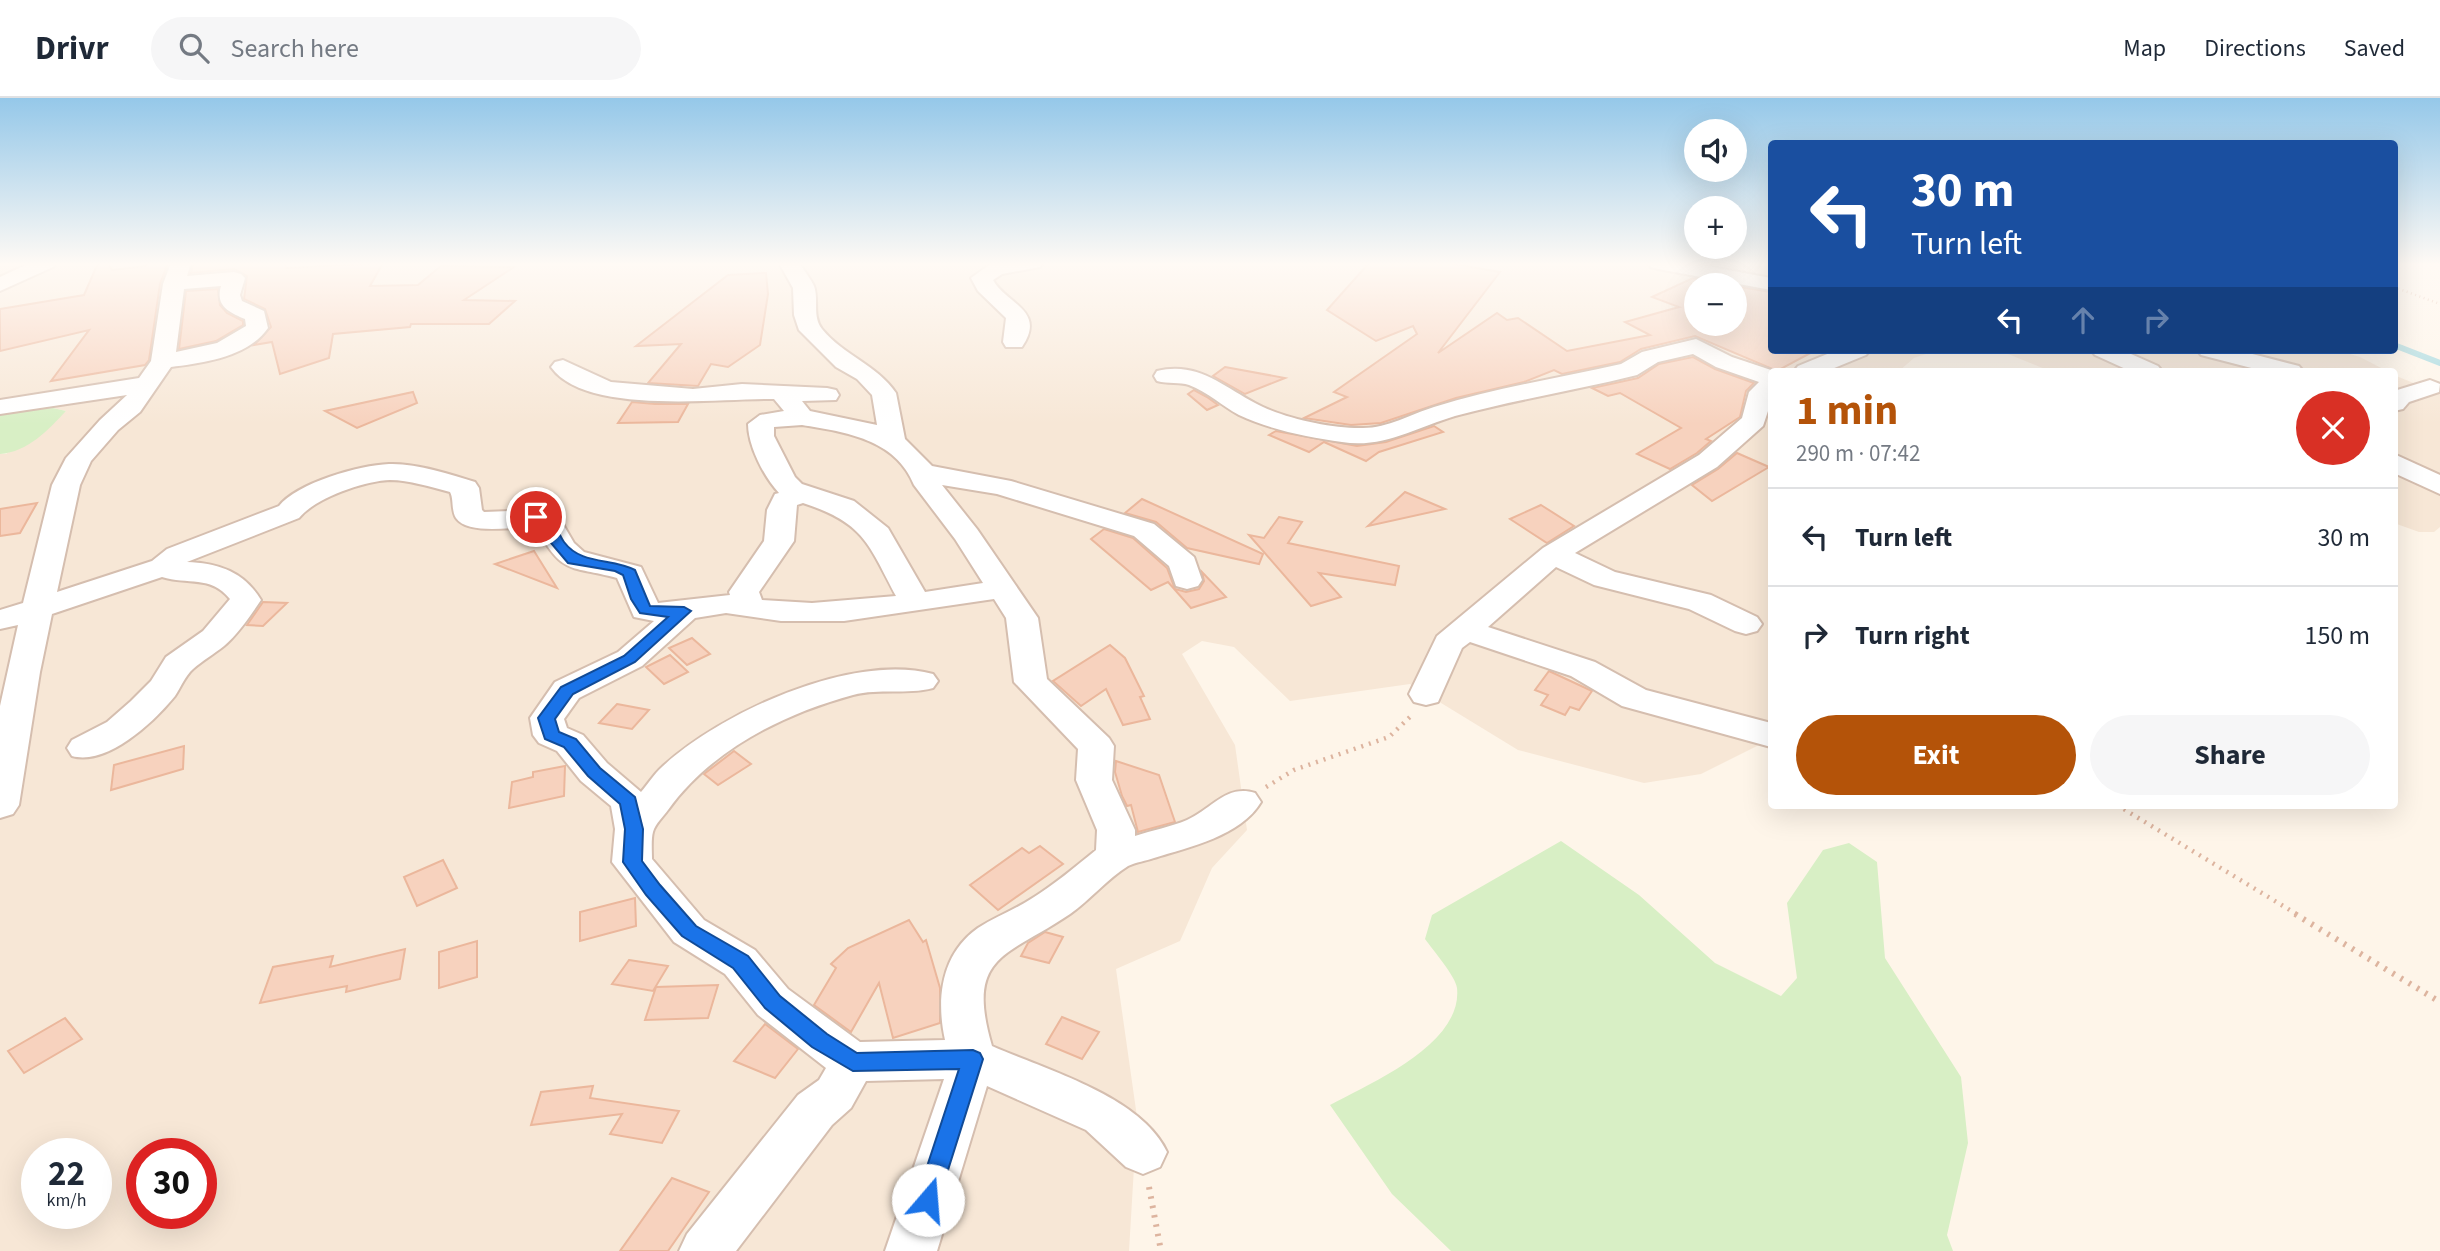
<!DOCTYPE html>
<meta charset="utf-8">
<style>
:root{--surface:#fff;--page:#f6f6f7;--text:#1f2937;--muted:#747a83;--line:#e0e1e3;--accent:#b45309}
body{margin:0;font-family:"Source Sans 3",sans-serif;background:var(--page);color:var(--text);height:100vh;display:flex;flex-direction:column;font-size:26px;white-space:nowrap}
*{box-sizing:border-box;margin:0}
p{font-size:23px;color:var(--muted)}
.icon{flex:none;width:38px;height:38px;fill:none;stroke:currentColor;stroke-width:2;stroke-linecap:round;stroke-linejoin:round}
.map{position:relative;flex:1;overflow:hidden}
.side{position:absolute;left:1768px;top:270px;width:630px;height:441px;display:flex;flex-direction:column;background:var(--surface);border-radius:7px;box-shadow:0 7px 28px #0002}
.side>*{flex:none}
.top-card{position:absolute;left:1768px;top:42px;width:630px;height:214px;border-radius:7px;box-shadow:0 7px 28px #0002;background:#1a4fa0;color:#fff;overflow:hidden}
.fabs{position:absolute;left:1684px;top:21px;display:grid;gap:14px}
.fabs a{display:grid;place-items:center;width:63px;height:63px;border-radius:50%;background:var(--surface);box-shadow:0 7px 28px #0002;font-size:35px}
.speed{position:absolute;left:21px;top:1040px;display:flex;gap:14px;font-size:35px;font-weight:700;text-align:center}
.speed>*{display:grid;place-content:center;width:91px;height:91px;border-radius:50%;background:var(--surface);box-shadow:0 7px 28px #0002;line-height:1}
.speed small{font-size:18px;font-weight:400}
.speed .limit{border:10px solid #d22;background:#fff;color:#111}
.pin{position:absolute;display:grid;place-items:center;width:60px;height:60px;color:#fff;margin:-30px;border:4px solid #fff;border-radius:50%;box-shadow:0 2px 7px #0007}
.me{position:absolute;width:77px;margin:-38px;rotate:18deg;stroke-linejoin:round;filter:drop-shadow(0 0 5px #0008)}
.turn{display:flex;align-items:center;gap:24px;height:147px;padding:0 28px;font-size:32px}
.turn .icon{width:91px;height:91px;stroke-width:2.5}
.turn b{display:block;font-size:49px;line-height:60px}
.lanes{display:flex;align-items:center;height:66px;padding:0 28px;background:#0003;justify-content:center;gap:35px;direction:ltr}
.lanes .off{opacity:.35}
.round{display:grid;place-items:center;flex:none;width:74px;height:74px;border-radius:37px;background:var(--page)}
.summary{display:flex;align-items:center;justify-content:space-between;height:119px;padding:0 28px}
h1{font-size:42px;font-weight:700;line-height:52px;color:var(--accent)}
.action{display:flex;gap:14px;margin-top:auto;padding:14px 28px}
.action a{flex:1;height:80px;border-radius:42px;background:var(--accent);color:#fff;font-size:28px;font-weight:700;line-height:80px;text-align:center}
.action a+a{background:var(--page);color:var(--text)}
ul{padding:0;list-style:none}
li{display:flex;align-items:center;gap:21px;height:98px;padding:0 28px;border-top:2px solid var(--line)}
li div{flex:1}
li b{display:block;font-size:26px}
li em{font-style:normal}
header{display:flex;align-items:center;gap:42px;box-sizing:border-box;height:98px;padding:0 35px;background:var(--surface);border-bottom:2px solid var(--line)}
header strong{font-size:33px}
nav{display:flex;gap:38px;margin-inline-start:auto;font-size:24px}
.search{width:490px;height:63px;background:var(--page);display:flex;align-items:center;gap:18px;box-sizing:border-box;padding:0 24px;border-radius:38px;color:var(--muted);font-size:26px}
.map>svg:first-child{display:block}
.residential{fill:#f7e7d6;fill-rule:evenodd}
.green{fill:#d8efc5}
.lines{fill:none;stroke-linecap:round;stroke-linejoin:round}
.stream{stroke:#9fd7de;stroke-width:6}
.building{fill:#f7d2be;stroke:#ebb79c;stroke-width:2}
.minor-casing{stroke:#d5beaf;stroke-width:4}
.path-far2{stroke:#ddb49f;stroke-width:2.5;stroke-dasharray:1 3.5;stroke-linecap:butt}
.path-far1{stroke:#ddb49f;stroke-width:4.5;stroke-dasharray:2 6;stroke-linecap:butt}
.path{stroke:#ddb49f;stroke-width:6;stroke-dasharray:2.5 7;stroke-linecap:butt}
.minor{fill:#fff;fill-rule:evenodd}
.route{fill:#1a73e8;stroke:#114b97;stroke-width:2}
</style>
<header>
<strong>Drivr</strong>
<div class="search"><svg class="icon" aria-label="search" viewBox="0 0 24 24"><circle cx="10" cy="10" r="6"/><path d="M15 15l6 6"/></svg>Search here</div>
<nav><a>Map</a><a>Directions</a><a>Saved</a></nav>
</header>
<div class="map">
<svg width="2440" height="1153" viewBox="0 0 2440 1153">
<rect width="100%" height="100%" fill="#fef5e9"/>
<!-- residential -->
<g class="residential">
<path d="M0,165H1771V252H1938L1914,260L1899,273H1771V641L1701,676L1644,685L1518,652L1410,586L1290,603L1234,549L1202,543L1182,556L1235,647L1247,732L1212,770L1180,843L1116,871L1137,1019L1129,1153H0V356H6L66,313L53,310L0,314ZM1696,187H1734V226H1696ZM37,1055H96V1115H37ZM142,1055H201V1115H142Z"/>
<path d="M1990,252H2337L2360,259L2387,273H2050L2003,254Z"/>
<path d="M2394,277L2440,296V429L2434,434H2419L2394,425Z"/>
</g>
<!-- green -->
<g class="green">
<path d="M53,310L66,313C48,332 28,354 0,356V314Z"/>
<path d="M1561,743L1639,797L1715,865L1781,898L1797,880L1787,805L1823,752L1849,745L1877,764L1885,860L1961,979L1968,1045L1947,1137L1953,1153H1451L1392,1096L1330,1007C1371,985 1463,946 1457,890C1456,879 1433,852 1425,841L1432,817Z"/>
</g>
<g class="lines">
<!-- stream -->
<path class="stream" d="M2394,247L2440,265"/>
</g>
<!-- building -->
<g class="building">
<path d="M98,165H108L112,172L145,168L147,165H168L160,186L149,262L145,267L51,283L89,232L0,253V211L84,197Z"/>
<path d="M193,165H285L286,170L383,165L370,188L418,187L441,168L514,169L464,202L515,203L489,226H411L410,229L333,236L329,260L280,276L272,244L254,247L271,229L265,211L244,201L247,178L234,171L191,175Z"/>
<path d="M1369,165H1449L1500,174L1438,255L1497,215L1507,222L1518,220L1567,253L1650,237L1625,224L1679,209L1652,199L1693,180L1731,187H1696V226H1734V188L1771,194V252H1816L1777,273L1695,238L1641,251L1620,264L1562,276L1554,272L1524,284L1456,300L1381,325L1351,327L1304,320L1347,299L1334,294L1417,236L1413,228L1376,243L1327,212Z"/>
<path d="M766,175L768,196L760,247L728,269L711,266L698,288L648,285L681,246L636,248L728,177Z"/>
<path d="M218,191L220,207L227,215L243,223V227L216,243L179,251L186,193Z"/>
<path d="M1693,259L1715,271L1754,285L1746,293L1740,319L1706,341L1711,343L1697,355L1670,371L1637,356L1681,330L1620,295L1608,298L1592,290L1638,280L1659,266Z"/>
<path d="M1225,269L1285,280L1245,296L1213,278Z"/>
<path d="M1194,292L1207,299L1218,307L1207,312L1188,296Z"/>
<path d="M413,294L417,305L357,330L325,313Z"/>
<path d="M632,304L655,306H688L678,324L618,325Z"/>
<path d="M1434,328L1443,334L1379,354L1366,363L1324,344L1309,354L1269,337L1276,333L1357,348L1386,344Z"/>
<path d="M1737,355L1769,369L1712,403L1692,387L1718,371Z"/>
<path d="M1405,394L1445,411L1368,428Z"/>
<path d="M1142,401L1263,456L1259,466L1187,450L1156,424L1125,415Z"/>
<path d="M37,405L20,435L0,438V411Z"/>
<path d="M1541,407L1574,428L1547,445L1510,421Z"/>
<path d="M1279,419L1302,424L1288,445L1399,468L1395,487L1319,475L1341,499L1311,508L1249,437L1264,440Z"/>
<path d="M1104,431L1133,440L1167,470L1175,491L1186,494L1199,491L1204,483L1202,474L1226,499L1191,510L1168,484L1151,492L1091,441Z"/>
<path d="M534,453L557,490L495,466Z"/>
<path d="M263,504L287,505L263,528L247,527Z"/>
<path d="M692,540L710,556L687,567L669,550Z"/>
<path d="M1110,547L1125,560L1144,598L1140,599L1150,621L1123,627L1106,591L1081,608L1053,583Z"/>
<path d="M670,557L688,574L664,586L646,569Z"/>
<path d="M1549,573L1592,593L1579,612L1570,609L1565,617L1541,607L1548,597L1535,592Z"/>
<path d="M617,606L649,612L632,631L599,625Z"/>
<path d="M184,648L183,671L111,692L114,667Z"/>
<path d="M734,653L751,666L718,687L704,676Z"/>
<path d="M1116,663L1159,677L1175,724L1138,734L1131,707L1127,708L1122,698L1115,674Z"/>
<path d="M565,668L564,698L509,710L512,684L533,679V674Z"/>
<path d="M1040,748L1063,766L998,812L970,787L1022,750L1029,755Z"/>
<path d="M443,762L457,790L417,808L404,779Z"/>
<path d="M635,800L636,828L580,843V814Z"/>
<path d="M909,822L923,844L926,842L940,890V925L893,940L879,885L851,934L814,907L836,870L831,866L848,850Z"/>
<path d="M1045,834L1063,839L1049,865L1021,858L1028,845Z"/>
<path d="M477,843V879L439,890V854Z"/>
<path d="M405,851L400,881L346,894L347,888L260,905L273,869L333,858L330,869Z"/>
<path d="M629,862L668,868L653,893L612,886Z"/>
<path d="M718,887L708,920L645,922L656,889Z"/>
<path d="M1062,919L1099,934L1082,961L1046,946Z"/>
<path d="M65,920L82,941L24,975L8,953Z"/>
<path d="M765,926L798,951L775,980L734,963Z"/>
<path d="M593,988L590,1000L679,1013L662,1045L610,1036L622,1016L531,1027L541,994Z"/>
<path d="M672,1080L709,1094L668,1153H620Z"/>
</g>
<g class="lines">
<defs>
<g id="minor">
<path d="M30,165H56L53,169L0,193V179Z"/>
<path d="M171,165H191L187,178L234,174L241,176L245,180L240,197L242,203L264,213L268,230C248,259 203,265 171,269L140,314L118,332L91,363L80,387L57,494L152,463L167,451L279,408C297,385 360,367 389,366C416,365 449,376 475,384L479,390L482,412L484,414L537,412L557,416L574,445L584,454L641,469L658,505L730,497L729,494L764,443L767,412L775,396L779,395C764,379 748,348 748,326L760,317L784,313L774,301C721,300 585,318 551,269L555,264L563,262L611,284L693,291L742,286L827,290L836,292L839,297L836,302L802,303L810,313L877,327L872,297L857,281L836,269L799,232L794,217L793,190L779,165H799C804,172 810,180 814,188C819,202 812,218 822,231C843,257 877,267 896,295L905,341L932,368L1011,383L1154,426L1194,459L1202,482L1198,488L1187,491L1176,488L1169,468L1134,438L997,396L942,387L977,431L1038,520L1047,581L1109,640L1114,648L1112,682L1135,732V738C1152,732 1171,729 1187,722C1212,711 1226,686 1255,695L1261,704C1241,738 1189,749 1154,760C1146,763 1136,764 1128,768C1107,781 1090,802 1070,816C1007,859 965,856 992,948C1046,972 1141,998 1167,1054L1160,1069L1143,1076L1126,1069L1086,1032L987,988L937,1153H885L944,981L866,983L851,1010L832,1027L736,1153H679L687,1136L798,997L819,982L826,970L758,917L725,876L674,844L612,764L615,731L611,708L581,683L557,653L539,645L533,637L530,620L555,584L618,554L654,523L634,519L617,480C569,467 563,478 536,429C517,428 468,438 456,420C451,412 454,401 450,394C431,389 409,382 390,382C364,383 315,400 299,420L187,464C219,465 244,474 261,502C251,517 238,536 224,548C214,556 202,563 193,571C185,578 181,589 175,598C154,624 107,668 72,658L67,650L72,642L107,624L131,603L151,583L166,559L203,533L230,501C211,477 187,487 162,479L52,516L40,574L19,707L13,716L0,720V608L18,527L0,531V512L23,505L52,387L66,360L100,322L127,297L0,316V302L139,280L151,263L163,186ZM221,188C215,208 229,214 245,221L246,228L217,245L176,254L184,191ZM802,327C845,334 896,341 914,387L955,441L983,485L925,494L888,430L854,403L802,386L795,379L774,338V329ZM803,405C864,425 868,445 896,498L812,505L762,502L759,494L794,443L797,407ZM994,501L1006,520L1014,584L1078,651L1076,682L1097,732L1096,752C1075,769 1054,787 1031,801C1014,812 995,819 978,830C941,856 936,901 945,942L860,944L788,891L755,852L704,822L652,761C652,753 651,741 653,734C655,726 664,718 668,712C711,652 783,616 853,597C879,590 907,597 933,590L938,583L933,576C852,554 720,615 662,669C654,676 648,686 641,694L607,665L583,637L567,630L564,621L579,600L642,568L695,520L726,515L781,523H844Z"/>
<path d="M996,165H1043L1040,169L1002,176L993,182C1006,206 1047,212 1022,249H1006L1003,244L1006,220L978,193L971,180L989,167Z"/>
<path d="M1648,165H1691L1771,180V192L1658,171L1651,169Z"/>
<path d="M1696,241L1732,259L1774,273H1771V304L1763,328L1717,369L1575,455L1615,474L1711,497L1757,519L1762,526L1757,533L1746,536L1735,533L1689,511L1594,487L1556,469L1488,529L1595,564L1646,592L1771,625V649L1622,608L1571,578L1470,544L1462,550L1438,604L1426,607L1414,604L1409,596L1437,538L1543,450L1699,357L1742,320L1749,294L1759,284L1716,269L1693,256L1658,264L1637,277C1577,292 1515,302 1455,318C1418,329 1382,351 1342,344C1308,339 1270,332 1239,317C1222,308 1208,294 1189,287C1180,284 1168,286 1157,283L1154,278L1157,273C1197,263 1223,288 1255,305C1282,320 1333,331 1363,330C1388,330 1411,316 1434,309C1495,290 1559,280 1621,266L1642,254Z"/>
<path d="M1837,252H1870L1866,257L1827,273H1794L1798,268Z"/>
<path d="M2091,252H2122L2158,268L2162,273H2130L2095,257Z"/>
<path d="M2197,252H2237L2299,268L2303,273H2263L2201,257Z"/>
<path d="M2430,282L2440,286L2439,294L2409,304L2403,311L2394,313V293Z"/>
<path d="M2394,356L2440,377V396L2394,375Z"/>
</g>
</defs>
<!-- minor casing -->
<use href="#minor" class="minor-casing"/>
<!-- path-far2 -->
<path class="path-far2" d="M2394,189L2440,206"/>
<!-- path-far1 -->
<g class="path-far1">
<path d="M1266,689L1294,672L1389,639L1412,617"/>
<path d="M2117,707L2298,817"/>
</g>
<!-- path -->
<g class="path">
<path d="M2295,816L2440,904"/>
<path d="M1149,1089L1161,1153"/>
</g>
<!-- minor -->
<use href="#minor" class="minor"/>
</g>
<!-- sky -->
<linearGradient id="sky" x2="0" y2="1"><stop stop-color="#95c8e9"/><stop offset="0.51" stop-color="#fffaf5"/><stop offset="1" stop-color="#fffaf5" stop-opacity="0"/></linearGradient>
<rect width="2440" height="326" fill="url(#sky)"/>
<!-- route -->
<path class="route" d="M536,415L551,419C556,427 559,437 564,444C581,467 611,460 635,472L650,508L684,509L691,513L635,564L573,596L555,621L559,634L576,641L600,670L635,699L643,731L642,763L660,787L696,828L748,858L780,898L827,936L857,955L973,952L980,955L983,961L936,1110L928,1113L919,1110L916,1102L959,971L853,973L812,949L765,910L733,870L682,838L646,797L623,764L625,731L620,706L588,678L564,649L545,641L538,620L561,589L624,558L668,519L640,515L631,501L623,477L615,473L568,465L551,445L541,425L529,419Z"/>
</svg>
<div class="fabs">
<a><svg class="icon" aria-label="sound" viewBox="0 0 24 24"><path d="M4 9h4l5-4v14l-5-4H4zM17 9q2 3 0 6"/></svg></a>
<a>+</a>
<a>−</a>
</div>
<div class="speed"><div>22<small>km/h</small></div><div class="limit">30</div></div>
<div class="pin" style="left:536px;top:419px;background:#d93025"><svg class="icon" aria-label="arrive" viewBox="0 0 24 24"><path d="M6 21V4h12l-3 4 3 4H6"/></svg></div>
<svg class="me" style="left:928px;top:1102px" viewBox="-20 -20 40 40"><circle r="19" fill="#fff"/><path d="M0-13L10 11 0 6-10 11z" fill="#1a73e8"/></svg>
<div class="top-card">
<div class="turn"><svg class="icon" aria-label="left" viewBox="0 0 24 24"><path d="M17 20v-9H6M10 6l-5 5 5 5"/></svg><div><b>30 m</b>Turn left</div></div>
<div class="lanes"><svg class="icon" aria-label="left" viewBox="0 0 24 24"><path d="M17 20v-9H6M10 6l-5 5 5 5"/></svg><svg class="icon off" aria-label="ahead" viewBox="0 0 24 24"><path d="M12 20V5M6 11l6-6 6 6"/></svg><svg class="icon off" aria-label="right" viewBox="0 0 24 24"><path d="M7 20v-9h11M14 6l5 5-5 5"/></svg></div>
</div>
<section class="side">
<div class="summary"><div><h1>1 min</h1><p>290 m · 07:42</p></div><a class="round" style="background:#d93025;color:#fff"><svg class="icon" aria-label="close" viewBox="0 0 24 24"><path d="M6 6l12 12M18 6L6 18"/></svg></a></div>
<ul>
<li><svg class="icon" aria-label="left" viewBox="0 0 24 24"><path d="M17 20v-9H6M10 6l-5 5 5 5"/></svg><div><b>Turn left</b></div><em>30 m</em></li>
<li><svg class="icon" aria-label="right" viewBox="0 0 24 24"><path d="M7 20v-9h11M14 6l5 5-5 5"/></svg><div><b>Turn right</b></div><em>150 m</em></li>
</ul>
<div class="action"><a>Exit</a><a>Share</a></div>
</section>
</div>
